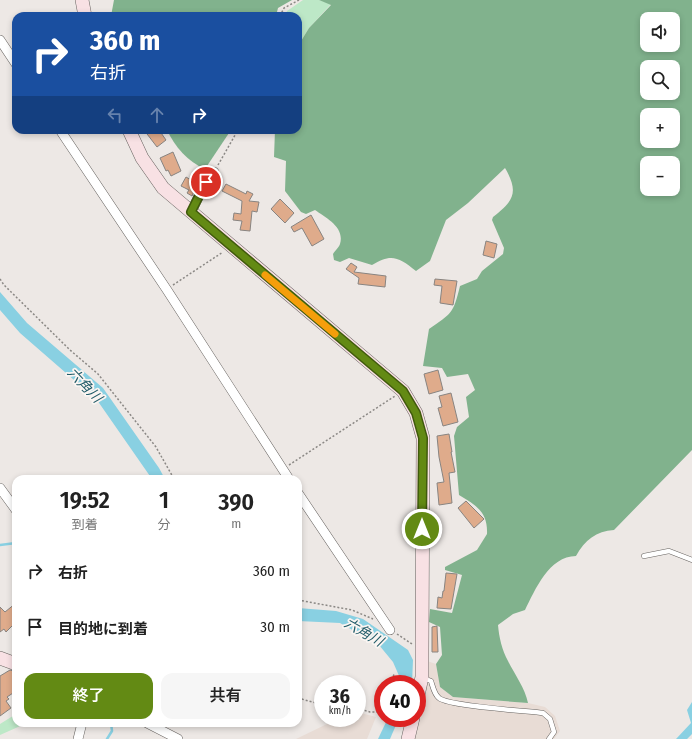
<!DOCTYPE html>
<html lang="ja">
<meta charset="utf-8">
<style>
:root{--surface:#fff;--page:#f6f6f6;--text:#222;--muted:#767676;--accent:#638a14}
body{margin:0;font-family:"Fira Sans Condensed","Noto Sans JP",sans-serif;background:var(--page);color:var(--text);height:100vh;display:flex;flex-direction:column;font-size:15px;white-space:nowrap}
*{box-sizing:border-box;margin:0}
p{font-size:13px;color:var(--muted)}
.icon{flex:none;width:22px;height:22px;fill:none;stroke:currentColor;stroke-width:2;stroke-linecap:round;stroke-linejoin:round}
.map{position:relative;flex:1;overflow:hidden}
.side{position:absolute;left:12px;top:475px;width:290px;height:252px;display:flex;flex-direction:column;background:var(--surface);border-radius:12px;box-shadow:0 2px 6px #0003}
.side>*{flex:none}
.top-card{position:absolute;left:12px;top:12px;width:290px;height:122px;border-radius:12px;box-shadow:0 2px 6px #0003;background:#1a4fa0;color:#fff;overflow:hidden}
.fabs{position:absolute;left:640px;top:12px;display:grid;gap:8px}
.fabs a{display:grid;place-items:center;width:40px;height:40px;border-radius:8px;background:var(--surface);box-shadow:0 2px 6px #0003;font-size:20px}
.speed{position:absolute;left:314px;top:675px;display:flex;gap:8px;font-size:20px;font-weight:700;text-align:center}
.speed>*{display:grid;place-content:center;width:52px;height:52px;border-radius:50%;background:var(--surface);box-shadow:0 2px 6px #0003;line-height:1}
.speed small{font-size:10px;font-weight:400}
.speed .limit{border:6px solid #d22;background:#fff;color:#111}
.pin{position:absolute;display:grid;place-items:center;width:34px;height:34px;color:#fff;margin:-17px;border:2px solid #fff;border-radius:50%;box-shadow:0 1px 4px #0007}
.me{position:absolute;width:44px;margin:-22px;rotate:0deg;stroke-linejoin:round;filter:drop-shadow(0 0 3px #0008)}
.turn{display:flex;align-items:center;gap:14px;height:84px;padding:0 12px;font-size:18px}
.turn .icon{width:52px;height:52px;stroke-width:2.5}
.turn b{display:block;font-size:28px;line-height:34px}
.lanes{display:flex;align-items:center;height:38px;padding:0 12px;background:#0003;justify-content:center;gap:20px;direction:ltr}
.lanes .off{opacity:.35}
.eta{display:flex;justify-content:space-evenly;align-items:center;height:68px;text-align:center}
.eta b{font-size:24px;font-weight:600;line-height:28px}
.cta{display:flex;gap:8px;margin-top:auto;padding:8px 12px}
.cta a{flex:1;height:46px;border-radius:12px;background:var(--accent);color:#fff;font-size:16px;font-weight:600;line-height:46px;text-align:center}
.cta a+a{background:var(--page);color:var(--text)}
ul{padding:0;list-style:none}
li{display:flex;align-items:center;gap:12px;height:56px;padding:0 12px}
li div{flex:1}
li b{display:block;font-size:15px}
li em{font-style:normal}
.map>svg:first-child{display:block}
.built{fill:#e8dcd5}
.green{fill:#bde8c7}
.forest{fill:#81b28d;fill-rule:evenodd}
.water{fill:#89d0e2}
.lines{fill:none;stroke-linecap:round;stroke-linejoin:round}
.stream{stroke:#89d0e2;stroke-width:2.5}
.building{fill:#dfab8b;stroke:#888481}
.lane-casing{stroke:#66625f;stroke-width:5.5}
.street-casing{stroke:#66625f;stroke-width:10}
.secondary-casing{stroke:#66625f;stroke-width:14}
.path{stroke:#8b8885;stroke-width:1.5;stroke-dasharray:2 2;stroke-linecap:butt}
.lane{stroke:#fff;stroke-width:4.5}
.street{stroke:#fff;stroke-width:9}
.secondary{stroke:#f8e1e4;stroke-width:13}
.route-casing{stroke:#405a0d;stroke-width:10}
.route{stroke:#638a14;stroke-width:7}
.slow{stroke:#f59e0b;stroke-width:7}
.labels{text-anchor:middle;stroke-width:3.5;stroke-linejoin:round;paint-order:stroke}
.water-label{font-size:14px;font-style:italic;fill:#225c69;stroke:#faf5f2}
</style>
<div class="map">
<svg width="692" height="739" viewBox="0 0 692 739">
<rect width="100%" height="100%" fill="#ede8e5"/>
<!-- built -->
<g class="built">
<path d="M427,661L436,664L440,687L453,697L528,703L545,707L555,716L560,731L554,739H414L427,685Z"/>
<path d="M357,712L376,717L367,739H296L327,724L332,718H357Z"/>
</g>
<!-- green -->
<g class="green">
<path d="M303,0H319L331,4L309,28L298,46V16H285L287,11Z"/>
<path d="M16,714V723H27L0,735V724Z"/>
</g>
<!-- forest -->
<g class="forest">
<path d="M114,0H292L278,8L276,16H111Z"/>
<path d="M319,0H692V450L614,530C596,531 585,540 576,556C549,556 535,590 525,610L513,614L498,625C499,637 502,650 508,661C515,675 525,688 528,703L453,697L440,687L436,664L442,655L440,627L429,622L430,609L452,613L462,575L445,570V567L477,550L487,534C488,512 476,505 459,495L454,436L457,427L469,417L466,397L475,390L468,374L447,377L442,368L423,366L429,329C452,313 453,314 460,286L477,279L482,271L503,254L504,248L492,220L493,217C514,201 519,192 505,168L468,203L446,220L430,261L416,271C399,257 391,253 372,265L349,258L340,262L334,260L333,254C335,251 339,247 340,244C345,227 326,218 315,210L306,214L301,212L285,191L286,161L274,157L275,130H298V46L309,28L331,5ZM647,19H673V45H647ZM647,67H673V93H647ZM647,115H673V141H647ZM647,163H673V189H647Z"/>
<path d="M167,130H231L205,169C188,162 175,147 167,130Z"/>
</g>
<!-- water -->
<g class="water">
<path d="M0,292L27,323L103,388L159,468L165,479H152L97,400L20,333L0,310Z"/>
<path d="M298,608L336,611L363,619L408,650L413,660L412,684H399L400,678L393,662L379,645L340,623L298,621Z"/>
<path d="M692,702V734L687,739H676L691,723L687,710Z"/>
<path d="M388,718H399L390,739H378Z"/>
</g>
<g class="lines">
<!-- stream -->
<g class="stream">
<path d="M0,545L16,543"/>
<path d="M107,739L112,731L111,723"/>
</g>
</g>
<!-- building -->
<g class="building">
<path d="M144,130H159L166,140L157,147Z"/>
<path d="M173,152L181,171L171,176L168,170L166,171L160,158Z"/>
<path d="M186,177L198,184L192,196L187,193L189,190L181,186Z"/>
<path d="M226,184L246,194L247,191L253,194L249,201L259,202L257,212L252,211L250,231L240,230L242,221L233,220L234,213L241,214L242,201L222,191Z"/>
<path d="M280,199L294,213L285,223L271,209Z"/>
<path d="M311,215L324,239L312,246L302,228L294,232L291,227Z"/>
<path d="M486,241L497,244L494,258L483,255Z"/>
<path d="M351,263L357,267L354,272L386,276L385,287L358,284L359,278L346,269Z"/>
<path d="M435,279L457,281L453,305L440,303L442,286L434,285Z"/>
<path d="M438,370L443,390L429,394L424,374Z"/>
<path d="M451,393L458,422L443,426L438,408L442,407L439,396Z"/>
<path d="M449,434L452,452H451L455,472L449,473L452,503L439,505L437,483L444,482L439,457L437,436Z"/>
<path d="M466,501L484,519L474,528L458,508Z"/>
<path d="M446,573L457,574L451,609L437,608L438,597L442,598L443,591H444Z"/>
<path d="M16,603V622L6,632L4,629L0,632V607L5,612Z"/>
<path d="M437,626L438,652H432V627Z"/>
<path d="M10,670L16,672V691L7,697L9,699L6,701L11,708L0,716V676Z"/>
</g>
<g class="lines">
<defs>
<g id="lane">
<path d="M644,556L669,551L692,560"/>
<path d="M423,678L431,681C433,687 434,694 439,698C448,706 526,711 543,713L550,719L554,732L549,739"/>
</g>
<g id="street">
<path d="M0,40L16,64"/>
<path d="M60,130L167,290L289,479"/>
<path d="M191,212L206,182L214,172"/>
<path d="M0,488L16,510"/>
<path d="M298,493L390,630"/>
<path d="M147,723L178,739"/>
<path d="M78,739L82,723"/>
</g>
<g id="secondary">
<path d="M82,0L85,16"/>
<path d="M129,130L142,158L163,188L403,391L416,413L423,438L422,650V677L417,700"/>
<path d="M0,658L16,664"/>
<path d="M408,739L413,718"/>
</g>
</defs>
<!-- lane casing -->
<use href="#lane" class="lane-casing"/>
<!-- street casing -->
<use href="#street" class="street-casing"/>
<!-- secondary casing -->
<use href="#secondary" class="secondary-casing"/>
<!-- path -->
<g class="path">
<path d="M66,16L74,15"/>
<path d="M280,16L284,8L299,0"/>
<path d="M218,165L238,130"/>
<path d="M0,279L4,285L70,350L98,374L156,447L174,479"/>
<path d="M173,285L223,252"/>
<path d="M289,465L395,396"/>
<path d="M298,600L352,610L373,619"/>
<path d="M397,634L412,644"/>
<path d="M391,684L394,674"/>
<path d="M298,698L323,705"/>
<path d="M357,708L370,712H381L383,706"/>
</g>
<!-- lane -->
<use href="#lane" class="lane"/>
<!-- street -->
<use href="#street" class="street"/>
<!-- secondary -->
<use href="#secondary" class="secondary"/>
</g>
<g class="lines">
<defs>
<path id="route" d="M206,182L191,212L403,391L416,413L423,438L422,529"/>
</defs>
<!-- route casing -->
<use href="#route" class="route-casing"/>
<!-- route -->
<use href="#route" class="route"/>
<!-- slow -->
<path class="slow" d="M265,275L335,334"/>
</g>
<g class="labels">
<!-- water labels -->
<g class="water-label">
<text transform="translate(85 385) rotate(46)" y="5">六角川</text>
<text transform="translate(364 632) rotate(30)" y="5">六角川</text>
</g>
</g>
</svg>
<div class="fabs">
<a><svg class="icon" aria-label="sound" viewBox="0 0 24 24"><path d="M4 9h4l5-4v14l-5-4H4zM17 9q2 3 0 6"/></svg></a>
<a><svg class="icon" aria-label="search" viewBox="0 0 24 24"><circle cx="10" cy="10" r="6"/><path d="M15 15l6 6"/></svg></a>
<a>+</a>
<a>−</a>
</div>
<div class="speed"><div>36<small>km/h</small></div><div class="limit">40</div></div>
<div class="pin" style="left:206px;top:182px;background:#d93025"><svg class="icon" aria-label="arrive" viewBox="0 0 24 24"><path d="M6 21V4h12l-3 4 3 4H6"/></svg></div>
<svg class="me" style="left:422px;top:529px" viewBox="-20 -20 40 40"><circle r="17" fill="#638a14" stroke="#fff" stroke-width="3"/><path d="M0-11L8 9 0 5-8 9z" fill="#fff"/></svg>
<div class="top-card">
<div class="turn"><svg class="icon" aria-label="right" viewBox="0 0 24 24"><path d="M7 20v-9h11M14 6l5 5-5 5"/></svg><div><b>360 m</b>右折</div></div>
<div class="lanes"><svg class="icon off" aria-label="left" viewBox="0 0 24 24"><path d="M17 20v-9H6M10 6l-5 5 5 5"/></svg><svg class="icon off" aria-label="ahead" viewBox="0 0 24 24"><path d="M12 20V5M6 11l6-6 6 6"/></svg><svg class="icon" aria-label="right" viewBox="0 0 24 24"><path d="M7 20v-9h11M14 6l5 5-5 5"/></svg></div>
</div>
<section class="side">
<div class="eta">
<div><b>19:52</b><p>到着</p></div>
<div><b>1</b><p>分</p></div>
<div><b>390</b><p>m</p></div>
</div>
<ul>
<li><svg class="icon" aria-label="right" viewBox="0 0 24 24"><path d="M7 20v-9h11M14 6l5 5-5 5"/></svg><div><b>右折</b></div><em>360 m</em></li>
<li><svg class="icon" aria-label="arrive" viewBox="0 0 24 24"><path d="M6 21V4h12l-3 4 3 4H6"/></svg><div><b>目的地に到着</b></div><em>30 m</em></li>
</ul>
<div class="cta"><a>終了</a><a>共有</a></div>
</section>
</div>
